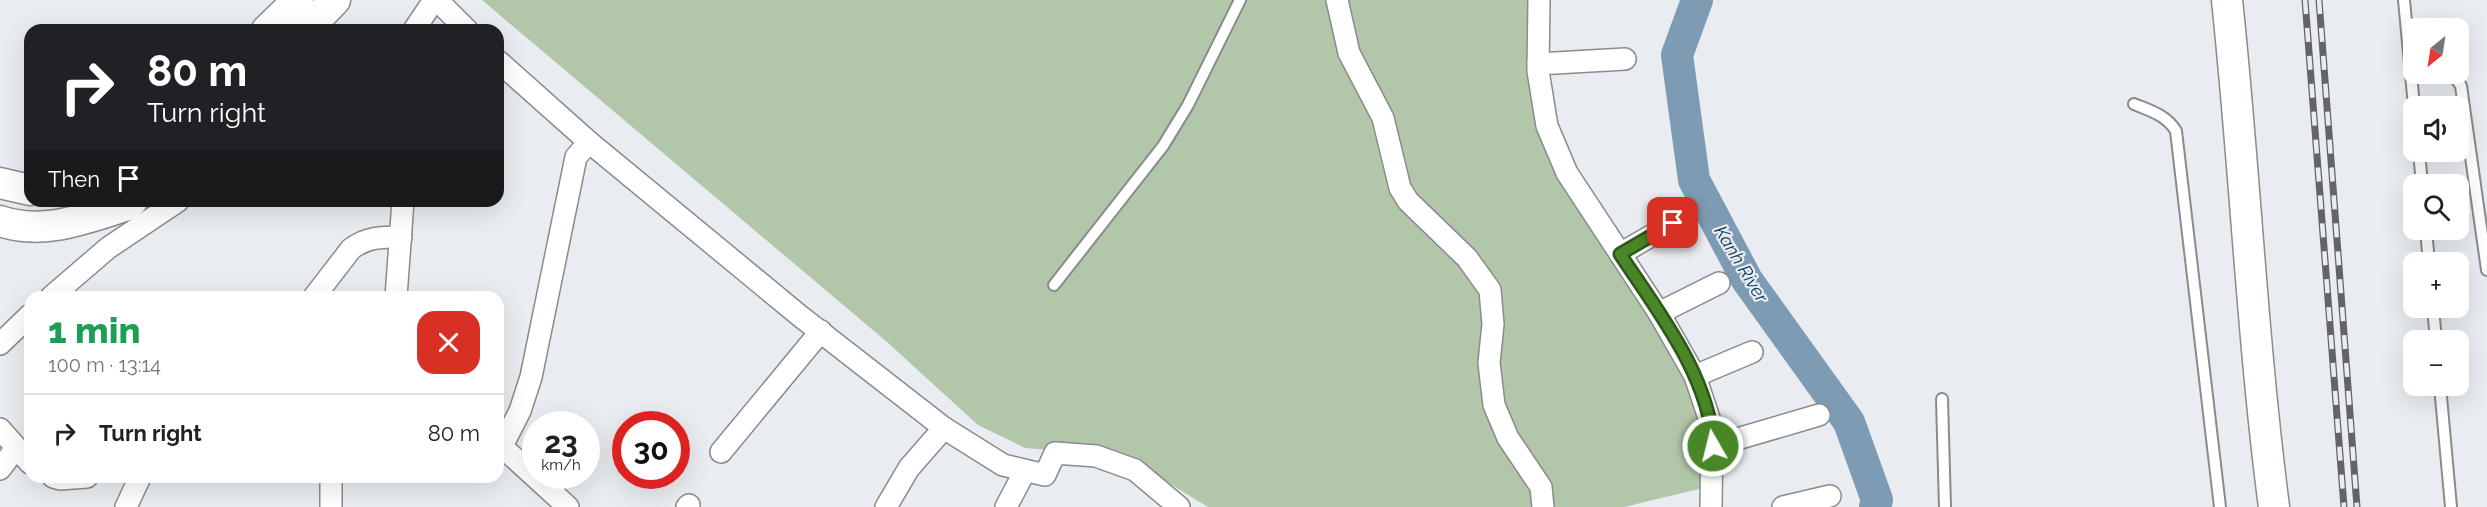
<!DOCTYPE html>
<meta charset="utf-8">
<style>
:root{--surface:#fff;--page:#f6f6f6;--text:#202124;--muted:#757577;--line:#e0e0e0}
body{margin:0;font-family:Raleway,sans-serif;background:var(--page);color:var(--text);height:100vh;display:flex;flex-direction:column;font-size:22px;white-space:nowrap}
*{box-sizing:border-box;margin:0}
p{font-size:20px;color:var(--muted)}
.icon{flex:none;width:33px;height:33px;fill:none;stroke:currentColor;stroke-width:2;stroke-linecap:round;stroke-linejoin:round}
.map{position:relative;flex:1;overflow:hidden}
.panel{position:absolute;left:24px;top:291px;width:480px;height:192px;display:flex;flex-direction:column;background:var(--surface);border-radius:18px;box-shadow:0 6px 24px #0002}
.panel>*{flex:none}
.top-card{position:absolute;left:24px;top:24px;width:480px;height:183px;border-radius:18px;box-shadow:0 6px 24px #0002;background:#202124;color:#fff;overflow:hidden}
.needle{width:39px;rotate:210deg}
.buttons{position:absolute;left:2403px;top:18px;display:grid;gap:12px}
.buttons a{display:grid;place-items:center;width:66px;height:66px;border-radius:12px;background:var(--surface);box-shadow:0 6px 24px #0002;font-size:30px}
.speed{position:absolute;left:522px;top:411px;display:flex;gap:12px;font-size:30px;font-weight:700;text-align:center}
.speed>*{display:grid;place-content:center;width:78px;height:78px;border-radius:50%;background:var(--surface);box-shadow:0 6px 24px #0002;line-height:1}
.speed small{font-size:15px;font-weight:400}
.speed .limit{border:9px solid #d22;background:#fff;color:#111}
.pin{position:absolute;display:grid;place-items:center;width:51px;height:51px;color:#fff;margin:-26px;border-radius:12px;box-shadow:0 3px 9px #0006}
.me{position:absolute;width:66px;margin:-33px;rotate:352deg;stroke-linejoin:round;filter:drop-shadow(0 0 4px #0008)}
.turn{display:flex;align-items:center;gap:21px;height:126px;padding:0 24px;font-size:27px}
.turn .icon{width:78px;height:78px;stroke-width:2.5}
.turn b{display:block;font-size:42px;line-height:51px}
.then{display:flex;align-items:center;height:57px;padding:0 24px;background:#0003;gap:12px;font-size:22px}
.round{display:grid;place-items:center;flex:none;width:63px;height:63px;border-radius:18px;background:var(--page)}
.head{display:flex;align-items:center;justify-content:space-between;height:102px;padding:0 24px}
h1{font-size:36px;font-weight:800;line-height:45px;color:#1e9e55}
ul{padding:0;list-style:none}
li{display:flex;align-items:center;gap:18px;height:78px;padding:0 24px;border-top:2px solid var(--line)}
li div{flex:1}
li b{display:block;font-size:22px}
li em{font-style:normal}
.map>svg:first-child{display:block}
.green{fill:#b2c7a9}
.lines{fill:none;stroke-linecap:round;stroke-linejoin:round}
.river{stroke:#7d9bb3;stroke-width:32}
.lane-casing{stroke:#898b8e;stroke-width:14}
.street-casing{stroke:#898b8e;stroke-width:24}
.secondary-casing{stroke:#898b8e;stroke-width:33}
.lane{stroke:#fff;stroke-width:10}
.street{stroke:#fff;stroke-width:21}
.secondary{stroke:#fff;stroke-width:30}
.rail-casing{stroke:#636466;stroke-width:7}
.rail{stroke:#e9ecf0;stroke-width:4.5;stroke-dasharray:14;stroke-linecap:butt}
.route-casing{stroke:#2f5719;stroke-width:15}
.route{stroke:#488626;stroke-width:10}
.labels{text-anchor:middle;stroke-width:4.5;stroke-linejoin:round;paint-order:stroke}
.water-label{font-size:18px;font-style:italic;fill:#003658;stroke:#e9ecf0}
</style>
<div class="map">
<svg width="2487" height="507" viewBox="0 0 2487 507">
<rect width="100%" height="100%" fill="#e9ecf0"/>
<!-- green -->
<path class="green" d="M482,0H1541L1542,98L1571,160L1699,369L1707,487L1624,507H1208L1149,471L1093,454L1025,448L978,425L887,342Z"/>
<g class="lines">
<!-- river -->
<path class="river" d="M1697,0L1677,55L1694,180L1747,280L1849,422L1877,500L1875,507"/>
<defs>
<g id="lane">
<path d="M2404,0L2414,106"/>
<path d="M2453,74L2461,86L2487,270"/>
<path d="M2134,104C2151,111 2166,115 2176,131L2220,507"/>
<path d="M2419,152L2422,184"/>
<path d="M2426,230L2429,262"/>
<path d="M1054,285L1163,146L1188,105L1240,0"/>
<path d="M2433,308L2436,340"/>
<path d="M2440,386L2451,507"/>
<path d="M1942,399L1945,507"/>
</g>
<g id="street">
<path d="M437,0L467,30"/>
<path d="M1337,0L1349,53L1383,118L1400,188L1408,201L1467,258L1490,290L1493,324L1489,363L1494,405L1508,438L1541,487L1543,507"/>
<path d="M1539,0L1538,71L1547,126L1567,173L1659,313L1695,376L1712,427L1711,507"/>
<path d="M414,30L434,0"/>
<path d="M498,61L589,142L800,316L944,428L1003,465L1045,475L1055,453L1096,456L1135,470L1179,507"/>
<path d="M1538,64L1625,59"/>
<path d="M1620,254L1673,223"/>
<path d="M51,297L108,248L178,201"/>
<path d="M314,297L351,249C366,237 382,237 401,237"/>
<path d="M396,297L403,201"/>
<path d="M1659,313L1719,283"/>
<path d="M0,344L30,315"/>
<path d="M1695,376L1752,352"/>
<path d="M0,429L30,463"/>
<path d="M498,443L568,507"/>
<path d="M502,446L520,411L531,377L576,157L589,142"/>
<path d="M1713,446L1819,415"/>
<path d="M721,452L821,331"/>
<path d="M0,469L16,448"/>
<path d="M53,477L60,479L87,477"/>
<path d="M331,477V507"/>
<path d="M126,507L140,477"/>
<path d="M687,507L689,505"/>
<path d="M886,507L909,468L944,428"/>
<path d="M1006,507L1025,471"/>
<path d="M1783,507L1830,496"/>
</g>
<g id="secondary">
<path d="M2227,0C2245,169 2252,339 2274,507"/>
<path d="M267,30L298,0"/>
<path d="M306,30L335,0"/>
<path d="M0,183L30,190"/>
<path d="M0,221C44,236 86,218 128,205L132,201"/>
</g>
</defs>
<!-- lane casing -->
<use href="#lane" class="lane-casing"/>
<!-- street casing -->
<use href="#street" class="street-casing"/>
<!-- secondary casing -->
<use href="#secondary" class="secondary-casing"/>
<!-- lane -->
<use href="#lane" class="lane"/>
<!-- street -->
<use href="#street" class="street"/>
<!-- secondary -->
<use href="#secondary" class="secondary"/>
<defs>
<g id="rail">
<path d="M2305,0L2344,507"/>
<path d="M2319,0L2357,507"/>
</g>
</defs>
<!-- rail casing -->
<use href="#rail" class="rail-casing"/>
<!-- rail -->
<use href="#rail" class="rail"/>
</g>
<g class="lines">
<defs>
<path id="route" d="M1673,223L1620,254C1657,310 1710,377 1713,446"/>
</defs>
<!-- route casing -->
<use href="#route" class="route-casing"/>
<!-- route -->
<use href="#route" class="route"/>
</g>
<g class="labels">
<!-- water labels -->
<g class="water-label">
<text transform="translate(1741 264) rotate(59)" y="6">Kanh River</text>
</g>
</g>
</svg>
<div class="buttons">
<a><svg class="needle" viewBox="-14 -14 28 28"><path d="M0-13l5 13h-10z" fill="#e53935"/><path d="M0 13l5-13h-10z" fill="#757577"/></svg></a>
<a><svg class="icon" aria-label="sound" viewBox="0 0 24 24"><path d="M4 9h4l5-4v14l-5-4H4zM17 9q2 3 0 6"/></svg></a>
<a><svg class="icon" aria-label="search" viewBox="0 0 24 24"><circle cx="10" cy="10" r="6"/><path d="M15 15l6 6"/></svg></a>
<a>+</a>
<a>−</a>
</div>
<div class="speed"><div>23<small>km/h</small></div><div class="limit">30</div></div>
<div class="pin" style="left:1673px;top:223px;background:#d93025"><svg class="icon" aria-label="arrive" viewBox="0 0 24 24"><path d="M6 21V4h12l-3 4 3 4H6"/></svg></div>
<svg class="me" style="left:1713px;top:446px" viewBox="-20 -20 40 40"><circle r="17" fill="#488626" stroke="#fff" stroke-width="3"/><path d="M0-11L8 9 0 5-8 9z" fill="#fff"/></svg>
<div class="top-card">
<div class="turn"><svg class="icon" aria-label="right" viewBox="0 0 24 24"><path d="M7 20v-9h11M14 6l5 5-5 5"/></svg><div><b>80 m</b>Turn right</div></div>
<div class="then">Then<svg class="icon" aria-label="arrive" viewBox="0 0 24 24"><path d="M6 21V4h12l-3 4 3 4H6"/></svg></div>
</div>
<section class="panel">
<div class="head"><div><h1>1 min</h1><p>100 m · 13:14</p></div><a class="round" style="background:#d93025;color:#fff"><svg class="icon" aria-label="close" viewBox="0 0 24 24"><path d="M6 6l12 12M18 6L6 18"/></svg></a></div>
<ul>
<li><svg class="icon" aria-label="right" viewBox="0 0 24 24"><path d="M7 20v-9h11M14 6l5 5-5 5"/></svg><div><b>Turn right</b></div><em>80 m</em></li>
</ul>
</section>
</div>
